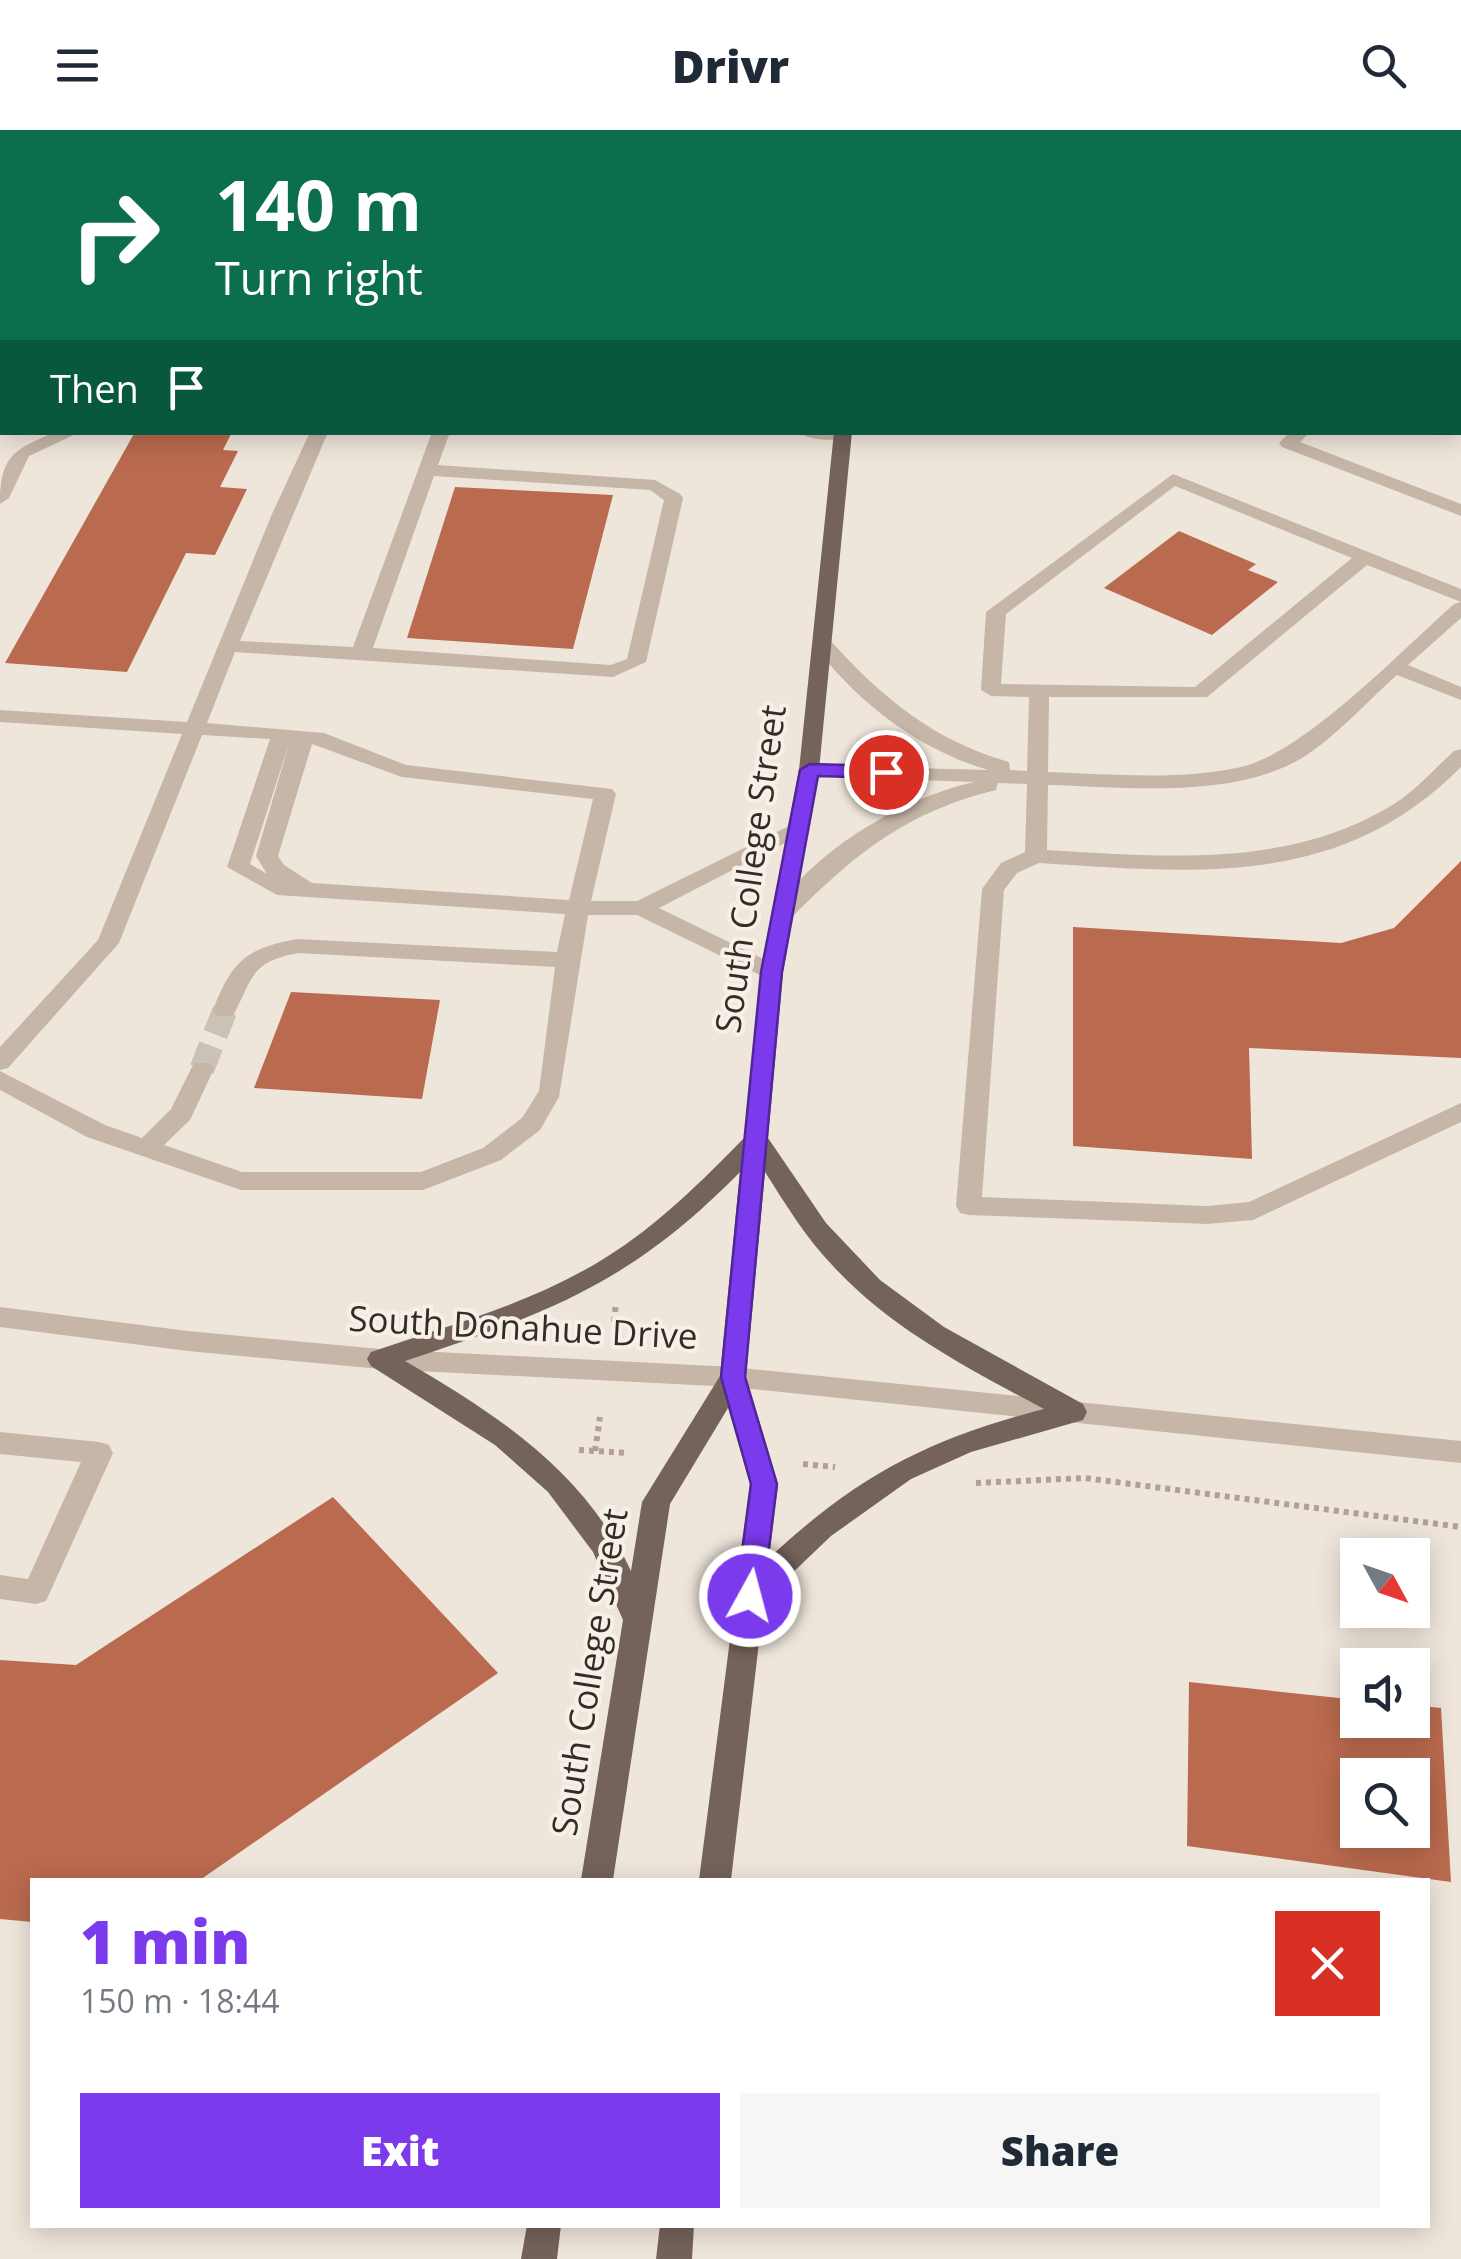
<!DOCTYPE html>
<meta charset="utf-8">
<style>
:root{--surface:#fff;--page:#f6f6f7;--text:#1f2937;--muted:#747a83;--accent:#7c3aed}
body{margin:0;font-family:"Open Sans",sans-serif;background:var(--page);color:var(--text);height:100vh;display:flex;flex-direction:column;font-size:38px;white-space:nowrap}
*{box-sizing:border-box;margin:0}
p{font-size:32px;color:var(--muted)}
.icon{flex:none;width:55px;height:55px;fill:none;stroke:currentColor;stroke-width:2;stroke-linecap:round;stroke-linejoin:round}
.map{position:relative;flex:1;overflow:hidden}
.drawer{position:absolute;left:30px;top:1748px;width:1400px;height:350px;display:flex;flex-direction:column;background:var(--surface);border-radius:0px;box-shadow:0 5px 25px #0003}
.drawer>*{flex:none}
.banner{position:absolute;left:0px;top:0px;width:1462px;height:305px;box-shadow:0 5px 25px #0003;background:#0b6e4f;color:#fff;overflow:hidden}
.needle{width:65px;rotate:130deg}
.buttons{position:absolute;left:1340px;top:1408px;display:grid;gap:20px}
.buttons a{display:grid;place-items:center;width:90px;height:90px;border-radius:0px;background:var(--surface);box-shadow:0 5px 25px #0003;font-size:50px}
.pin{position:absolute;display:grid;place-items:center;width:85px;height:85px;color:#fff;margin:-42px;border:5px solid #fff;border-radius:50%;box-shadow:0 2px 10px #0007}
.me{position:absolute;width:110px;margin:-55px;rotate:7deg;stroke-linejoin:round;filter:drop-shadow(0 0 8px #0008)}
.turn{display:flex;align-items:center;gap:35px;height:210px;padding:0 50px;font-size:45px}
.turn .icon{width:130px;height:130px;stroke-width:2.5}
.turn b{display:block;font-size:70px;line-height:85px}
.then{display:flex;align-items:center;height:95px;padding:0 50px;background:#0003;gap:20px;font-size:38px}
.round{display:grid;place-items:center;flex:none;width:105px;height:105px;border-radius:0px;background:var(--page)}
.summary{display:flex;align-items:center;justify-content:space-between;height:170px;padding:0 50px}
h1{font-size:60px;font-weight:800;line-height:75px;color:var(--accent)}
.cta{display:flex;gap:20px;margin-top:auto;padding:20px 50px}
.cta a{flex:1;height:115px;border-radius:0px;background:var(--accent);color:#fff;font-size:40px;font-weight:800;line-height:115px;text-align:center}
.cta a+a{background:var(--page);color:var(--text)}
header{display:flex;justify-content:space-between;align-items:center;height:130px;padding:0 50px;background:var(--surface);font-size:45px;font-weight:800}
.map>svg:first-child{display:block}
.building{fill:#ba6a4e;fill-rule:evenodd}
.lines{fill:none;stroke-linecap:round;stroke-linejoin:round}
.minor-tunnel{stroke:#cac1b7;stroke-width:25;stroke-dasharray:25 12;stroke-linecap:butt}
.path{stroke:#b1a093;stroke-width:6;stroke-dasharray:5 5;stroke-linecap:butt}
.minor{fill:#c6b6a8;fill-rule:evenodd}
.major{fill:#74635a;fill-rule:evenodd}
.route{fill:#7c3aed;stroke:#51269a;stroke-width:2.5}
.labels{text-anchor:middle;stroke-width:8;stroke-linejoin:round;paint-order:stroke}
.street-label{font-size:35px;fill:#342c28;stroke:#f7f0e7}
</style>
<header><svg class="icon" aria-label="menu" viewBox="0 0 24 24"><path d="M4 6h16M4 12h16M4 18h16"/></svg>Drivr<svg class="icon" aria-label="search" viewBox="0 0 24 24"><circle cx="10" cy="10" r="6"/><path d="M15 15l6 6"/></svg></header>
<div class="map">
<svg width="1461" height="2129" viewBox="0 0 1461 2129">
<rect width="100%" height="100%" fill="#efe6db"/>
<!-- building -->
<g class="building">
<path d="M135,302H232L223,320L238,321L220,357L247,359L215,425L186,423L127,542L5,533Z"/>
<path d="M455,357L613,365L573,519L407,508Z"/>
<path d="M1179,401L1256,434L1248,440L1278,452L1212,505L1104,458Z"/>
<path d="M1461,731V928L1249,918L1252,1029L1073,1016V797L1341,813L1394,798Z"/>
<path d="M291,862L440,870L422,969L254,958Z"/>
<path d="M333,1367L498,1543L200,1750H32V1792L0,1789V1530L76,1535Z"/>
<path d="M1189,1552L1358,1570V1590H1412V1575L1441,1578L1451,1752L1187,1716ZM1358,1645H1412V1700H1358Z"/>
</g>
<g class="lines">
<!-- minor-tunnel -->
<path class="minor-tunnel" d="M202,939L225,880"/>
<!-- path -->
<g class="path">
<path d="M614,1192L616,1173"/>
<path d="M579,1320L628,1323"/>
<path d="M595,1321L600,1287"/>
<path d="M803,1334L835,1337"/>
<path d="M976,1353L1085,1348L1461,1397"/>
</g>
<!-- minor -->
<g class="minor">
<rect x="28" y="0" width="14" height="2"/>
<rect x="467" y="0" width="14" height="2"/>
<path d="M2,33V43L0,44V34Z"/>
<rect x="1460" y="221" width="1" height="10"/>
<path d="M55,302H80L29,326L9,368L0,374C0,325 14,320 55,302Z"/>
<path d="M310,302H328L240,511L353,517L432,302H450L438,335L655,350L680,364L683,368L646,532L613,547L235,522L207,593L324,603L406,635L612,659L616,664L591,771H637L791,695H807L810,700L659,778L780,837L783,842L780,847H764L637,785H588L559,967L540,1000L501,1030L423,1060H241L87,1007L0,960V941L105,995L142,1008L171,979L194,933H210L214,939L190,990L164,1015L242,1042H421L483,1018L522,988L539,961L555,837L298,823C250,832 253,848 233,886H217L213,880C232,831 246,818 298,809L557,822L565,784L277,765L227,737L270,609L202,605L119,813L8,938L0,940V917L98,810L182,604L0,592V580L187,592L272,384ZM434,346L650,360L664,370L627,529L611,535L373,518ZM290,611L256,726L267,744L250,734ZM312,614L402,647L593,669L569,770L312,753L284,735L278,726Z"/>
<path d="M798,302H851L852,304C840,313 811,311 798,302Z"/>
<path d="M1290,302H1310L1300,312L1461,374V386L1282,317L1279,313Z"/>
<path d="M1173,344L1461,459V472L1367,435L1207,567H1049L1048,642C1111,644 1179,651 1241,637C1304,623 1403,519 1454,474L1461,472V488L1408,535L1461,557V570L1397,545C1369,570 1342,600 1311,622C1242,671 1128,657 1048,655L1047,720C1166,727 1292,739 1397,672C1418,658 1435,638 1454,621L1461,619V637C1340,759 1197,743 1039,733L1017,743L1004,760L982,1067L1207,1076L1249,1072L1461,973V992L1253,1090L1207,1094L969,1085L960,1083L956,1076L982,759L1001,733L1025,722L1027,654L998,653L996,660C907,682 857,722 793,786H777L774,781C818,718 901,669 974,652L809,646L799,640L802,635L988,640C917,619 857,572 813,514L816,510H830C881,567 934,611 1009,632L1010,640L1027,641L1029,567L991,566L981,560L986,482ZM1175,356L1352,428L1195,557L1001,554L1006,484Z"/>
<path d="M0,1177L188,1201L380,1219L733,1237L1461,1311V1333L733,1257L380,1239L188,1221L0,1197Z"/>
<path d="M0,1302L99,1312L109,1315L113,1323L46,1471L36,1474L0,1469V1445L28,1449L81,1332L0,1324Z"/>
</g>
<!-- major -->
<g class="major">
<rect x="877" y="0" width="14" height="2"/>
<path d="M834,302H852L819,640L783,842L768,1008L826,1093L880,1150L944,1197L1083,1274L1087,1282L1083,1290L971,1322L911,1349L831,1406L764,1470L731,1750H699L750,1354L728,1278L670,1374L613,1750H581L623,1490L593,1422L548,1362L495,1315L371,1236L367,1229L371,1222C450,1195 533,1173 605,1128C657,1096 701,1052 744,1008L761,842L799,640ZM740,1042L720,1246L642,1372L631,1441C584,1341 498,1285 405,1231C550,1182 630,1154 740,1042ZM765,1042C786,1075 806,1108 833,1136C891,1199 969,1239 1044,1279C928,1309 857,1346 769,1428L778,1354L746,1247Z"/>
<path d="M527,2095H561L557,2129H521Z"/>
<path d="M660,2095H694L692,2129H656Z"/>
</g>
</g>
<!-- route -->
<path class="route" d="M810,634L886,636L896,642L886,648L818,646L782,842L745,1247L777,1354L763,1466L759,1473L750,1477L740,1473L736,1466L751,1354L721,1247L761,842L800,640Z"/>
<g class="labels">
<!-- street labels -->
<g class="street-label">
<text transform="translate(751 739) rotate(-82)" y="12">South College Street</text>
<text transform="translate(523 1198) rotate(3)" y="12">South Donahue Drive</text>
<text transform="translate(590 1542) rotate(-81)" y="12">South College Street</text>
</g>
</g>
</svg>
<div class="buttons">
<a><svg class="needle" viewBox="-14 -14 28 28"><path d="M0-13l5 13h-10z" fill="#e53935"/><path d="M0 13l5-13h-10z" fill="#747a83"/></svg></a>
<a><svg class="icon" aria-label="sound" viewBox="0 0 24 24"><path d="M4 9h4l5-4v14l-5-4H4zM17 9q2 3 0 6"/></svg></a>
<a><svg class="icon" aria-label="search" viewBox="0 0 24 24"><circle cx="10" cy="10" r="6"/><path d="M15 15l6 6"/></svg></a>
</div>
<div class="pin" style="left:886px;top:642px;background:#d93025"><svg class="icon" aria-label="arrive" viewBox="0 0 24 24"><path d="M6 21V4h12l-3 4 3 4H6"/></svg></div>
<svg class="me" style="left:750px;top:1466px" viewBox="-20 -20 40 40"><circle r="17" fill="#7c3aed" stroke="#fff" stroke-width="3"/><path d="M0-11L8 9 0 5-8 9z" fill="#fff"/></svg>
<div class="banner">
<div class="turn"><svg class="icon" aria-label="right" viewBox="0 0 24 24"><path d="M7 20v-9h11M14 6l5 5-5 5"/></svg><div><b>140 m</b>Turn right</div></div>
<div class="then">Then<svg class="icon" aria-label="arrive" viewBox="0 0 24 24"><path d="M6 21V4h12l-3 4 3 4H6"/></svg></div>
</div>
<section class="drawer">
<div class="summary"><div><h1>1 min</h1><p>150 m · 18:44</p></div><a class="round" style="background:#d93025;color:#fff"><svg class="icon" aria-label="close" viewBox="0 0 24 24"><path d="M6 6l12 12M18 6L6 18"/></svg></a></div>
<div class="cta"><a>Exit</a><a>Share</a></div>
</section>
</div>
